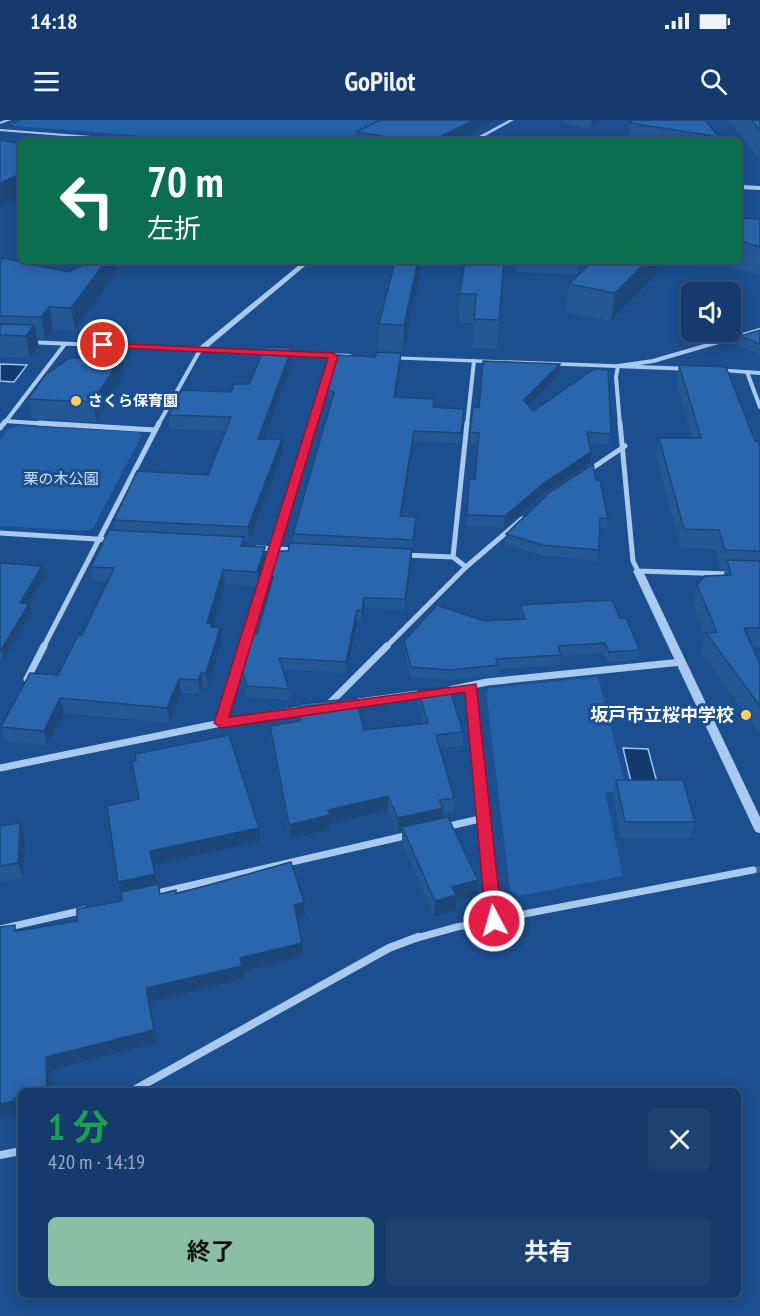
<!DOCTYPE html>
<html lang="ja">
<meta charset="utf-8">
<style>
:root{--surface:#143b6b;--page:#1d4271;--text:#f1f3f6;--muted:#9dadc1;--line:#33557e;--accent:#8abfa5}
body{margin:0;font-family:"PT Sans Narrow","Noto Sans JP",sans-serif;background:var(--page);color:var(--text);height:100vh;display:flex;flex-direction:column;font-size:22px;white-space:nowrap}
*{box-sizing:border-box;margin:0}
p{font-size:20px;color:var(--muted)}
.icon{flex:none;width:33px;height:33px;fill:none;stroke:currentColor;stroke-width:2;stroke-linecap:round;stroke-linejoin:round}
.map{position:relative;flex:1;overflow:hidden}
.drawer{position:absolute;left:18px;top:968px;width:723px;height:210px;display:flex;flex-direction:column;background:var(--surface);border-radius:9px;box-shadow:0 3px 15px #0003,0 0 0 2px var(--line)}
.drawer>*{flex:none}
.top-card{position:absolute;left:18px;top:18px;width:724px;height:126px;border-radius:9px;box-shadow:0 3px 15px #0003,0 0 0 2px var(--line);background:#0b6e4f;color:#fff;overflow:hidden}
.buttons{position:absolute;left:681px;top:162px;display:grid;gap:12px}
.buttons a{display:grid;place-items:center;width:60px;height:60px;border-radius:9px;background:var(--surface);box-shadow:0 3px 15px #0003,0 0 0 2px var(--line);font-size:30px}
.pin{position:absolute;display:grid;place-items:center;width:51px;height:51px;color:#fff;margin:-26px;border:3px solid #fff;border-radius:50%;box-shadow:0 2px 6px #0007}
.me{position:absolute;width:66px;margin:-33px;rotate:354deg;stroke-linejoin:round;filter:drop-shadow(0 0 4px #0008)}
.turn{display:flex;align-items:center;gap:21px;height:126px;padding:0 30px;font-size:27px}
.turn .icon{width:78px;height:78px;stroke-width:2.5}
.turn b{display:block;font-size:42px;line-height:51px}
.round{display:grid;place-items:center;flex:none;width:63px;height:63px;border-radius:9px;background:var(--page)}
.headline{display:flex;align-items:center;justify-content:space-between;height:102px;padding:0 30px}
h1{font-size:36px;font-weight:700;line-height:45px;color:#1e9e55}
.button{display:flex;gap:12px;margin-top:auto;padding:12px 30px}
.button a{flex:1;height:69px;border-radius:9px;background:var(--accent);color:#111;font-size:24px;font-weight:700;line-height:69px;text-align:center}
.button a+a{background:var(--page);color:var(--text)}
.status{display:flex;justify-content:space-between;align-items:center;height:42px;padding:0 30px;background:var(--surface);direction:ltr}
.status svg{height:16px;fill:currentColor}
header{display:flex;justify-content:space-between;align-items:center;height:78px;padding:0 30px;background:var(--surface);font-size:27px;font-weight:700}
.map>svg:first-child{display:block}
.green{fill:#2461a8}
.water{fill:#123a6d;stroke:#9cc4f0;stroke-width:1.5}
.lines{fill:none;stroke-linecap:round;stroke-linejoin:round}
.minor-tunnel{stroke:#3d69a0;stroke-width:7;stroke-dasharray:7 3;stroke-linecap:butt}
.minor-far4{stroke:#a9c9ee;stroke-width:3}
.minor-far3{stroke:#a9c9ee;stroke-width:4}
.minor-far2{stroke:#a9c9ee;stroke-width:5}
.minor-far1{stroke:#a9c9ee;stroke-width:7}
.minor{stroke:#a9c9ee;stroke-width:8}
.tertiary{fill:#a9c9ee;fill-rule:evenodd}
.wall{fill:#245895}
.shaded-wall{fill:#1d4779}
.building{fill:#2a66ad;stroke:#1d4779;stroke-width:1.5}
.route{fill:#e11d48;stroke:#92132f;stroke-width:1.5}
.poi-dot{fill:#ffd166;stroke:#1b4f8f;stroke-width:2}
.labels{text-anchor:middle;stroke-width:6;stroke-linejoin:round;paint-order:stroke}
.far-poi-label{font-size:15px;font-weight:bold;fill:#fff;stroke:#1b4f8f;text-anchor:start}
.far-park-label{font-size:15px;fill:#cfe3fa;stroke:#1b4f8f}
.poi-label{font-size:18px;font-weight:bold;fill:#fff;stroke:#1b4f8f;text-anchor:end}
</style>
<div class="status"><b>14:18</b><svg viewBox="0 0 49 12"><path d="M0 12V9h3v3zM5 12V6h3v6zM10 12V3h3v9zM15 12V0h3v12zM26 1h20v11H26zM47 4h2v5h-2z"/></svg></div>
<header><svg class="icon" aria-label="menu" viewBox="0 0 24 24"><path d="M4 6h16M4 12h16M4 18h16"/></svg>GoPilot<svg class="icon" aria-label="search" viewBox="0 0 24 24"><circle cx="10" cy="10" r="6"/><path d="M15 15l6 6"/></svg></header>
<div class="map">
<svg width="760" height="1196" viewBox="0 0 760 1196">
<rect width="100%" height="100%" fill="#1b4f8f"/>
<!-- green -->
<g class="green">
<path d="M23,0H388L342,21H209L14,6L12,4Z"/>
<path d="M17,306L137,312L142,315L93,408L86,411L0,406V320L8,309Z"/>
<path d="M598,557L627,672H605L623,756L519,776L510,770L486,572L490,568Z"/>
</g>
<!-- water -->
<g class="water">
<path d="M0,244L27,245L14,262L0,261Z"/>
<path d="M623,628L648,629L659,670H633Z"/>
</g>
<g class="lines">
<!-- minor-tunnel -->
<path class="minor-tunnel" d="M753,750L760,749"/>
<!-- minor-far4 -->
<path class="minor-far4" d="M349,21L362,15"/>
<!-- minor-far3 -->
<g class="minor-far3">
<path d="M747,252L760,287"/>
<path d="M5,301L64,305"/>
<path d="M3,305L65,224"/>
<path d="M158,305L200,230"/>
<path d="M312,305L333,236"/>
<path d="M467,305L474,241"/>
<path d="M620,305L616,257L618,246L653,241L760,210"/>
</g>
<!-- minor-far2 -->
<g class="minor-far2">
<path d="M39,303L155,310"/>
<path d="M620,303L633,441L638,451L730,454"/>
<path d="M0,308L4,303"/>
<path d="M588,351L625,326"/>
<path d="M0,413L112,420"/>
<path d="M257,428L295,430"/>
<path d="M404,435L453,437L466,447"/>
<path d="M453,437L467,303"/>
<path d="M43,528L159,303"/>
<path d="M244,528L313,303"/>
<path d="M385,528L466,447L522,399"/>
</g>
<!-- minor-far1 -->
<g class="minor-far1">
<path d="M27,559L44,526"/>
<path d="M471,567L494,801"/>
<path d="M444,571L487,562L682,542"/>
<path d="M352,583L425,573"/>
<path d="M328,585L387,526"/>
<path d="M221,603L244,526"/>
<path d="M0,648L221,603L306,589"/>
<path d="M445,707L484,698"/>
<path d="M153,774L409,715"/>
<path d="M0,809L84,790"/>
<path d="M413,819L457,807L753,750"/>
</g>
<!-- minor -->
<g class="minor">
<path d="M134,970L389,828L418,817"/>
<path d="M0,1035L21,1031"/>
</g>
<!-- tertiary -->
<g class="tertiary">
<path d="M5,0H11L0,4V2Z"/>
<path d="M509,0H514L476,21H470Z"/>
<path d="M0,9L144,20L146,21H126L0,11Z"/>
<path d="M740,65L760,66V70L740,69Z"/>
<path d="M304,141H311L207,228L350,234L352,235V237L0,223V219L199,227Z"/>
<path d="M387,236L692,247L695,249L692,251L385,239V237Z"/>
<path d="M714,248L760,251V255L712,251V249Z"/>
<path d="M638,448L643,451L760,697V713L756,712L754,709L633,451Z"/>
</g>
</g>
<!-- wall -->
<g class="wall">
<path d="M563,0H600L591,9L568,5Z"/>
<path d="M728,0H760V39Z"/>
<path d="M630,3L719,17L718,21H628Z"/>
<path d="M356,12L454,21H356Z"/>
<path d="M740,98L760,99V155L706,141H740Z"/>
<path d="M0,140L68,152L92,141H115L117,152L75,210L53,209L45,219L37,218L39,227L30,238L0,237Z"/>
<path d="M504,141L497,229L472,228L473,203L459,202L460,174Z"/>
<path d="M517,141H578L577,154L516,152Z"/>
<path d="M593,141H670L659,152V150L658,153L611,201L565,192L569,164Z"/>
<path d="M419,159L403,234H401V242L395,277L434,279V287L464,298L460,323L414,321L402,396L416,397V407L413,430H412V440L405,490L365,488L362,502L357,501L347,553L282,549L289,569L290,580L248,577L241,555L240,544L257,514L270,467H268L267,456L288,431L294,423L293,414L331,280L328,279V270L375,237L379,232V204Z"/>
<path d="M760,210V234L738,225L740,216Z"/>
<path d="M292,228L293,241L264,319H282L283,333L249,421H245V426L265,427L266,441L258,466L225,464L213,506V508H220L222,522L208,567H203L200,574L181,573L170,603L64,593L47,625L6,622L1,607L58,555L82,515L107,462L93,461L91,447L116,410L114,400L208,355L226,311L170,309L169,295L231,272L249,264Z"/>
<path d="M122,236L124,255L96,302L32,298L28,279Z"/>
<path d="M679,245L760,326V527H753L760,544V613L701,532L705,515L693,484L697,465L724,455L725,449H720L715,429L681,428L656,335L659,318H692L676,261Z"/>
<path d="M559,254L528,285L533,291L611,314L609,324L590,323V343L543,374L504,408L466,406L469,359H475L478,324L470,323V312L479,288Z"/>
<path d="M596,360L608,399L607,409L600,408L597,441L541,435L505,424L506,414Z"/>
<path d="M0,443L42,446L45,455L28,484L31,493L4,540H0Z"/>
<path d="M520,485L620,498L640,530L638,540L607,542L604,533L561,536L560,545L498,549L497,555L450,560L411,557L404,531V521L484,501L521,499L519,494Z"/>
<path d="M418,570L463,612L462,626L440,628L454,678L453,692L442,693V698L478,760L477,776L456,781L455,791L434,796L402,723V711L397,712L388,690L330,704V709L290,719L271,620L270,606L300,601L338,580L339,584L345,579L364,610L423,604L418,584Z"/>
<path d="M616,660L695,702L691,718H621L613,675Z"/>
<path d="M107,686L260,721L153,745L160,774H176L305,796L297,798L302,823L303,836L243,852L244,859L150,882L157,923L51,950L52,970H21V991L19,992V994L0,998V807L17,811L77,801L122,781Z"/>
<path d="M0,706L25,719L23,759L0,762Z"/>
</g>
<!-- shaded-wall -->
<g class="shaded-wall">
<path d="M474,0H495L454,21H432Z"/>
<path d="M592,0H600L591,9Z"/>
<path d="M21,54V77L0,86V63Z"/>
<path d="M106,141H115L117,152L75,210L71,188Z"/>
<path d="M418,141H420L419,159L403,234L404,205Z"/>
<path d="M647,141H660L658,153L611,201L615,173Z"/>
<path d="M661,141H670L659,152Z"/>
<path d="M49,187L53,209L45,219L41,197Z"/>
<path d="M34,205L39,227L30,238L26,216Z"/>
<path d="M292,228L293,241L259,333L258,319Z"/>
<path d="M401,233V242L394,286V277Z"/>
<path d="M122,236L124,255L96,302L93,282Z"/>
<path d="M560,244L559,254L523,291L524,280Z"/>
<path d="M464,289V298L460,323L461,313Z"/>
<path d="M414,311V321L400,406V396Z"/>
<path d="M282,319L283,333L249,421L248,407Z"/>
<path d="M591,332L590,343L543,374L504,408L505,396L544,363Z"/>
<path d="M416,397V407L413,430V420Z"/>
<path d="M244,417L246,431L241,426Z"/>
<path d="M265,427L266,441L258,466L257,452Z"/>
<path d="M412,429V440L405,490V479Z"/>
<path d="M42,446L45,455L23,493L20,483Z"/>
<path d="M223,450L225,464L213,506L214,518L207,503Z"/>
<path d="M364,478L365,488L362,502V491Z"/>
<path d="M29,484L31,493L4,540L1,530Z"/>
<path d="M357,490V501L347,553L346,542Z"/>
<path d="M220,508L222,522L208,567L206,553Z"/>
<path d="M201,553L203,567L200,574L198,560Z"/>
<path d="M179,559L181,573L170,603L167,588Z"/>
<path d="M60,578L64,593L47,625L44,611Z"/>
<path d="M388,676V690L330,704V709L290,719L289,705L328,690Z"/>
<path d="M443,688L442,702L402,707V711L397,712L398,698Z"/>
<path d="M20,703L25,719L23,759L18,743Z"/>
<path d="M259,708L260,721L153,745L150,731Z"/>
<path d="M155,754L158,767L122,775L118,762Z"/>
<path d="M478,760L477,776L456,781L455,791L434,796L435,781L452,767Z"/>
<path d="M304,782L305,796L295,799L294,785Z"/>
<path d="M302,823L303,836L243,852L244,859L150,882L157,923L51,950L52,970H47L46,937L146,868L240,838Z"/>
<path d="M14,978L19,992V994L0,998V984Z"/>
</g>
<!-- building -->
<g class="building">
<path d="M380,0H474L432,21H411L356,12Z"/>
<path d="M633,0H705L719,17L630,3Z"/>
<path d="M751,0H760V10Z"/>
<path d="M0,20L21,24V54L0,63Z"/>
<path d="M740,98L760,99V127L740,121Z"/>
<path d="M4,138L68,152L92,141H106L71,188L49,187L41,197L0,196V140Z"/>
<path d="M395,141H418L404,205L379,204Z"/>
<path d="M465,141H504L499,200L474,199L476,174H460Z"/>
<path d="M593,141H647L615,173L569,164Z"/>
<path d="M0,204L34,205L26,216L0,215Z"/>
<path d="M760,210V224L740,216Z"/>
<path d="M265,227L292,228L258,319H282L248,407L114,400L137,351L208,355L231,297L169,295L182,270L231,272L234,264H249Z"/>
<path d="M377,232L401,233L394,277L434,279L433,287L464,289L461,313L414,311L400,396L416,397L413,420L293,414L334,272L328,270L337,235L375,237Z"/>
<path d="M85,234L122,236L93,282L28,279L45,255L70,238H83Z"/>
<path d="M483,241L560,244L524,280L533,291L594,249L608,250L611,314L587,312L591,332L544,363L505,396L467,395L469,359H475L479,313L470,312L473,287L479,288Z"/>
<path d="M679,245L726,247L755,321H758L760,326V431L725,430L719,410L684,409L659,318H701Z"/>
<path d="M593,344L596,360H600L608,399L600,398L599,430L542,425L506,414L550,372Z"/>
<path d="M109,410L244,417L241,426L265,427L257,452L223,450L207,503L212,504L211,507L220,508L206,553H201L198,560L179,559L167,588L60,578L44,611L1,607L30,553L58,555L78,515H82L114,448L91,447Z"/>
<path d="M290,423L412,429L405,479L364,478L362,491L357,490L346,542L279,538L289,569L247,566L240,544L249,514H257L273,457L267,456L275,431H288Z"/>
<path d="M727,440L760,441V508H744L760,544V586L706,513L717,512L697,465L705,456L731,455Z"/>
<path d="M0,443L42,446L20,483L29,484L1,530H0Z"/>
<path d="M612,480L620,498H626L640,530L609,532L605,523L558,526L561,535L496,539L498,545L450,550L411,547L404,521L437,485L484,501L525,499L520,485Z"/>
<path d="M449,567L463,612L436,615L454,678L439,680L443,688L398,698L388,676L328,690L330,695L289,705L270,606L300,601L299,584L338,580L337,585L345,577V579L356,578L364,610L428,603L418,570Z"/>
<path d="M229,615L259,708L150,731L155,754L118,762L107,686L139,679L132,642L136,641L135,634Z"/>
<path d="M616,660H683L695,702H625Z"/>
<path d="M448,697L478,760L452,767L456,775L435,781L402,707Z"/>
<path d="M20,703L18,743L0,746V706Z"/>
<path d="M291,742L304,782L294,785L302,823L240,838L242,846L146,868L154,910L46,937L47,970H21V977L14,978V981L0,984V807L15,805V811L77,801V789L122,781L121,772L158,764L160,774L176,770V774Z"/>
</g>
<!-- route -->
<path class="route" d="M103,223L333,233L338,236L229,597L476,564L502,801L500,806H488L486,801L465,572L221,608L214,603L328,238L100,227L98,225Z"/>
<!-- markers -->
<g class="poi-dot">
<circle cx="76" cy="281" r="6"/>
<circle cx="746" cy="595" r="6"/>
</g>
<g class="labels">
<!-- far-poi labels -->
<g class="far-poi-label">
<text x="88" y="286">さくら保育園</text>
</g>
<!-- far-park labels -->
<g class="far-park-label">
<text x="61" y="364">栗の木公園</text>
</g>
<!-- poi labels -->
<g class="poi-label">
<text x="734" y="601">坂戸市立桜中学校</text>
</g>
</g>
</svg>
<div class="buttons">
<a><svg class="icon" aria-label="sound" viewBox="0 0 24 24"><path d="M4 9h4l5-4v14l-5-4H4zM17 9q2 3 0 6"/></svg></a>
</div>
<div class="pin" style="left:103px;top:225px;background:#d93025"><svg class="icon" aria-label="arrive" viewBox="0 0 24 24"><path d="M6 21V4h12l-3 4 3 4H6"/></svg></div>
<svg class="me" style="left:494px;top:801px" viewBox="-20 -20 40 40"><circle r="17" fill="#e11d48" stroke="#fff" stroke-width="3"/><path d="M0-11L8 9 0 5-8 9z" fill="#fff"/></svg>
<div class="top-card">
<div class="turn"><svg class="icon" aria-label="left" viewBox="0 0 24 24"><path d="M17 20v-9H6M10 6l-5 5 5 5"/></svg><div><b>70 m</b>左折</div></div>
</div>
<section class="drawer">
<div class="headline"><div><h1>1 分</h1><p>420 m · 14:19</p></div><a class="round"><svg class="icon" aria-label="close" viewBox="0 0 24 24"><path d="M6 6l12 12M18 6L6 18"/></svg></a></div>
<div class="button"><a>終了</a><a>共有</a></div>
</section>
</div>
